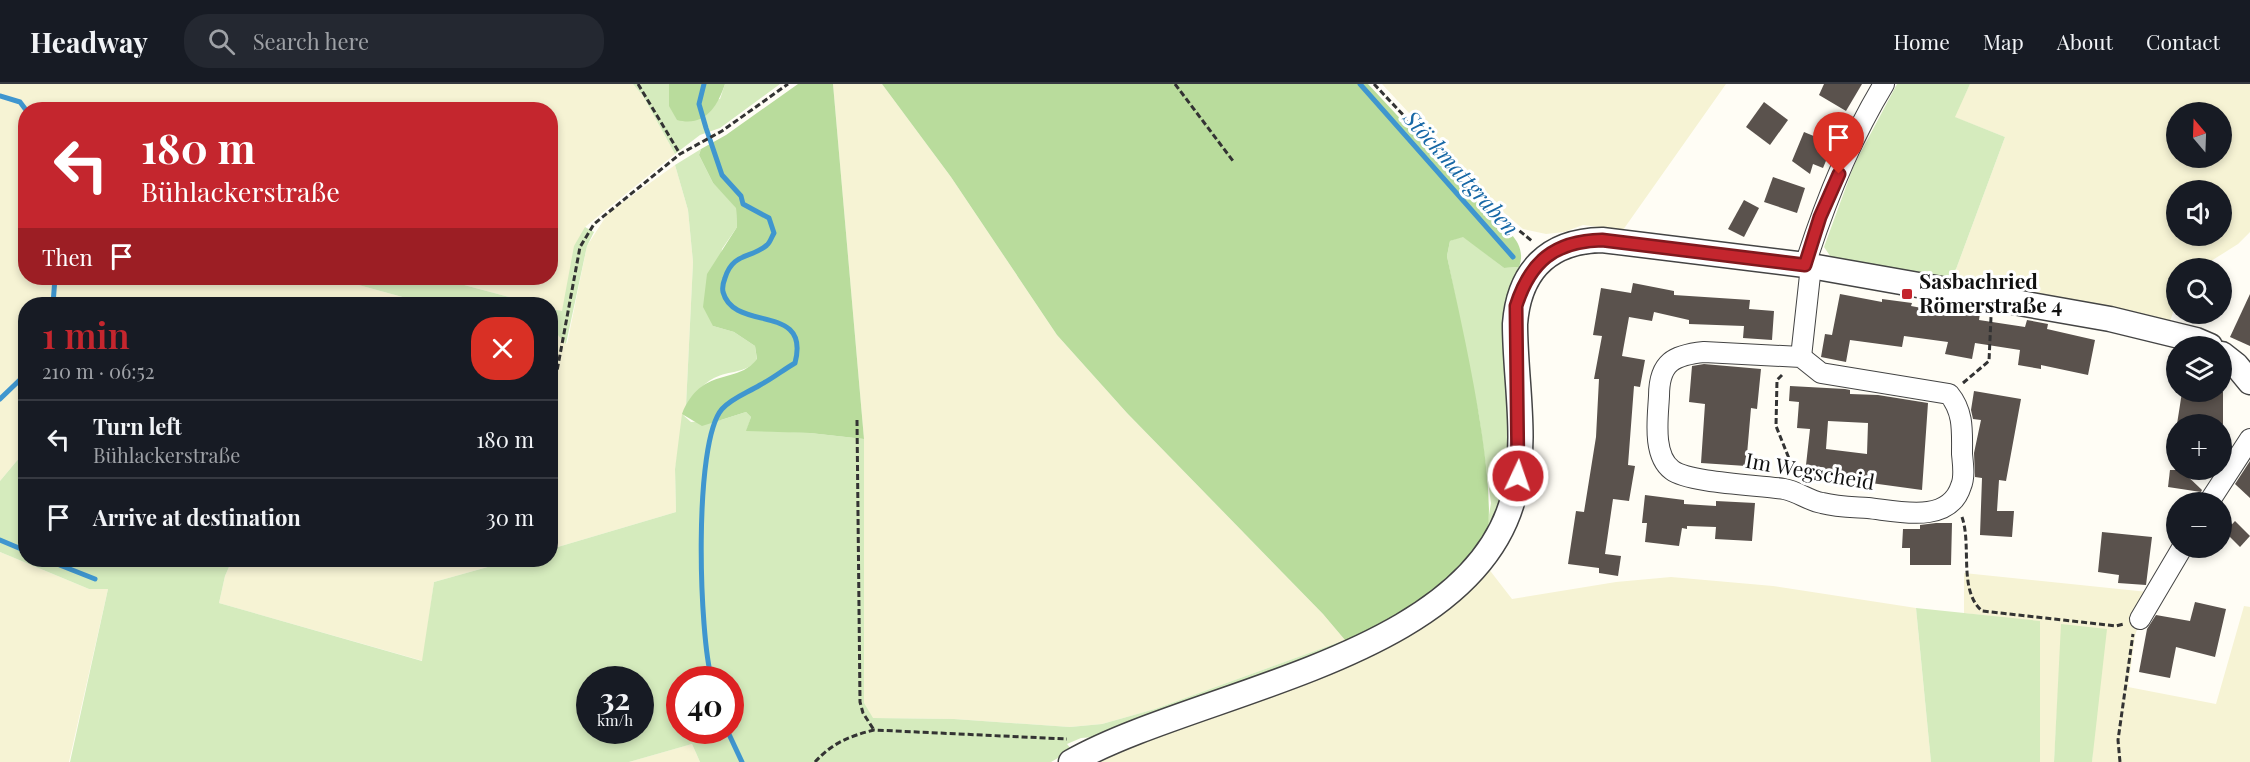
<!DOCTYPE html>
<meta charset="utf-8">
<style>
:root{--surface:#171b24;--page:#242831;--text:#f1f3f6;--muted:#9ea1a6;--line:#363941;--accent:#c4262e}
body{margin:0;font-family:"Playfair Display",serif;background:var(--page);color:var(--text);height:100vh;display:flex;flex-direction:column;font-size:22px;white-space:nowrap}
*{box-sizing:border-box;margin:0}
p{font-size:20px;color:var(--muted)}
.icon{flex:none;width:33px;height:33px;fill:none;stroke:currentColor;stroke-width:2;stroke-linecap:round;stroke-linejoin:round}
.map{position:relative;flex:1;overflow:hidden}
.side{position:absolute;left:18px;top:213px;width:540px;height:270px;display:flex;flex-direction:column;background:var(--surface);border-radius:24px;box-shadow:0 3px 9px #0003}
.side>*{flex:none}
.banner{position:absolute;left:18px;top:18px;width:540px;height:183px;border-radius:24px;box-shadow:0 3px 9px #0003;background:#c4262e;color:#fff;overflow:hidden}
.needle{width:39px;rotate:341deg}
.buttons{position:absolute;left:2166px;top:18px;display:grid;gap:12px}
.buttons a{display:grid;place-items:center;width:66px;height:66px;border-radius:50%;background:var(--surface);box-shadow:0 3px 9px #0003;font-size:30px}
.speed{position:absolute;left:576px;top:582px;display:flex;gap:12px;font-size:30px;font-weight:700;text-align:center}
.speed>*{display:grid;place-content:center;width:78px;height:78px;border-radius:50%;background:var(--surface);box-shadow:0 3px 9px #0003;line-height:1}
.speed small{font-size:15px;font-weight:400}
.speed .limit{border:9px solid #d22;background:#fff;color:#111}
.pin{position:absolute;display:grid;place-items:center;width:51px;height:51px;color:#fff;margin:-62px -26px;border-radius:50% 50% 50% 0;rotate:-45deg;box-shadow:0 0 6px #0007}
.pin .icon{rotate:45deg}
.me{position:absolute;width:66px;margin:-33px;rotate:3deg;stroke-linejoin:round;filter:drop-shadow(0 0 4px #0008)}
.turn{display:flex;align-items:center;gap:21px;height:126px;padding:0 24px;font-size:27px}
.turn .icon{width:78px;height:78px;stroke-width:2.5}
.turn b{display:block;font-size:42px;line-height:51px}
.then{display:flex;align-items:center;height:57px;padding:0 24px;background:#0003;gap:12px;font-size:22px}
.round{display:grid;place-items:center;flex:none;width:63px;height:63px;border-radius:24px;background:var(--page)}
.summary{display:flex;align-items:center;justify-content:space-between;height:102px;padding:0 24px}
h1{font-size:36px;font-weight:600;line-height:45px;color:var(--accent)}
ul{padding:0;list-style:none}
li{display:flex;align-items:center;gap:18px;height:78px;padding:0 24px;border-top:2px solid var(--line)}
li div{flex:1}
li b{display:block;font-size:22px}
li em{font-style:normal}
header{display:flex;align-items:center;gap:36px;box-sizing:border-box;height:84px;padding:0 30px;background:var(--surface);border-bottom:2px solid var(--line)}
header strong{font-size:28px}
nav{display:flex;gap:33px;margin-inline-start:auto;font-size:21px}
.search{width:420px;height:54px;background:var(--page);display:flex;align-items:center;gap:15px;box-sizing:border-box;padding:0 21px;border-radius:24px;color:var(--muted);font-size:22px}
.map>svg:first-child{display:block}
.farmland{fill:#f6f3d4;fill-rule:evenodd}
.green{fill:#d5ebbd;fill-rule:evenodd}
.forest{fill:#b9dc9c}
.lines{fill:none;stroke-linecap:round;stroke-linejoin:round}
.stream{stroke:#3f96cf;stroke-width:5}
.building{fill:#5a524d;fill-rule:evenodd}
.minor-casing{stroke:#444;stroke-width:22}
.tertiary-casing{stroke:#444;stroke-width:27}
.path{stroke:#333;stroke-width:3;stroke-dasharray:6 3;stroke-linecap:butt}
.minor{stroke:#fff;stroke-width:20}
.tertiary{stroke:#fff;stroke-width:24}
.route-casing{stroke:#7f191e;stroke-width:15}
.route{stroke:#c4262e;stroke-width:10}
.poi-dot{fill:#c4262e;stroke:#fff;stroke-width:2}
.labels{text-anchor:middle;stroke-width:6;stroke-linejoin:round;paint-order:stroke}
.poi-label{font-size:21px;font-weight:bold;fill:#111;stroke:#fff;text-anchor:start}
.street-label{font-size:21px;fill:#111;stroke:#fff}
.water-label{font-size:22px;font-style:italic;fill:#1768a6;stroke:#fff}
</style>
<header>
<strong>Headway</strong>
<div class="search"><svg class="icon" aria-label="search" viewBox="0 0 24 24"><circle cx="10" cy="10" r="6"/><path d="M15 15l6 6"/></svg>Search here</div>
<nav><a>Home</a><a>Map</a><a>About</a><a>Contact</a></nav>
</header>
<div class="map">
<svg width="2250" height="678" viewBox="0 0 2250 678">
<rect width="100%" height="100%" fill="#fffdf5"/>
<!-- farmland -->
<g class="farmland">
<path d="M0,0H633L643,12L675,70L585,143L562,228L551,225L550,220H535L438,194H550V26H26V194H333L428,220H26L25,367L0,397Z"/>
<path d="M833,0H882L951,93L1057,251L1127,329L1323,530L1345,556L1155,625L1102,640L1070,643L954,635L872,634L864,620V355Z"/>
<path d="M1382,0H1726L1623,146L1583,141L1564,148L1546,150L1523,145L1493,119Z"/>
<path d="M1970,0H2250V148L2238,160L2200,184H2176V218L2170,238L1952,196L2005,53L1954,33ZM2176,28H2222V74H2176ZM2176,106H2222V152H2176Z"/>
<path d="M675,81L688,126L693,178L686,322L675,385L676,428L551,465V248L556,249L567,260L587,162L608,129Z"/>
<path d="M0,468L89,505H108L69,678H0Z"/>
<path d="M232,476H513L434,498L423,577L219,519L225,492Z"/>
<path d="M1488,484L1512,515L1616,498L1671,493L1773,502L1916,524L1931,678H1090L1357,576L1413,548L1453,521Z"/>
<path d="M1964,489L2148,508L2135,552L2128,603L2216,620L2244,522L2250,523V678H2092L2094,652L2062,540L2054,678H2040V538L1964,529Z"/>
<path d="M692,660L700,678H629Z"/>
</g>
<!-- green -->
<g class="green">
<path d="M633,0H669V22L720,15L725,0H780L720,44L700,51L675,70L643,12Z"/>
<path d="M1897,0H1970L1955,33L2005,53L1952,196L1833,176L1824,163L1854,81Z"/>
<path d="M701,65L699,71L713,99L736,123L737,143L722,165L713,242L734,248L755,262L757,276C745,290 730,286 714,294C702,300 694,312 686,322L693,178L688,126L675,81Z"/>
<path d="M585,143L594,148L587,162L566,260L556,249L551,248V225L562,227L574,162Z"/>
<path d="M1463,152L1504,184L1519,183V187L1505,274L1510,373L1507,404L1484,461L1491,419L1479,332L1447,172L1450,157Z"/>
<path d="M333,194H438L535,220H428Z"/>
<path d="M746,328L751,333L747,346L810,349L864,355V619L873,634L954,635L1070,643L1102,640L1155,625L1345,556L1359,555L1107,652L1081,654L1067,660L1072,666L1051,678H700L692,660L629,678H70L108,505H89L0,468V397L25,367L26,476H232L225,492L219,519L422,577L434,498L513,476H550L551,465L676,428L675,385L682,330L691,338L721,336ZM590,596H640V646H590ZM680,596H730V646H680Z"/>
<path d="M1916,524L2040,537V678H1931Z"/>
<path d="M2061,540L2107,545L2092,678H2054Z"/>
</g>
<!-- forest -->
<g class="forest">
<path d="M669,0H725C717,24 704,43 677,36L669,22Z"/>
<path d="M798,0H833L864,355L810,349L746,347L751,333L746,328L702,342L682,330C702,281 736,302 757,275L755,262L734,248L713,242L703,223L707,190L737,143L736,124L713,99L699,71L701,65L726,51Z"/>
<path d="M882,0H1368L1490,131C1506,145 1528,159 1519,183L1504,184L1463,153L1450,157L1447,172C1457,221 1507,427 1482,463C1453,503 1400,528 1359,555L1345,556L1323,530L1127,329L1057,251L951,93Z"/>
</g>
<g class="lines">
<!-- stream -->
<g class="stream">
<path d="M704,0L699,20L706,44L722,91L741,112L743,120L769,134L774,149C772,152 770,159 767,161C751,175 733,168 725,194C723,199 722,203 723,208C734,249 811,218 795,279C783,286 772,295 760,301C747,309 732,314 722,325C693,358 699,552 712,596"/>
<path d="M1360,0L1513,173"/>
<path d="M0,12L20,18L26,26"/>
<path d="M53,220L55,194"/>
<path d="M0,315L26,290"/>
<path d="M0,456L26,467"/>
<path d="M47,476L95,495"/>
<path d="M727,646L742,678"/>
</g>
</g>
<!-- building -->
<g class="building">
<path d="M1824,0H1862L1846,27L1819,11Z"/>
<path d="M1764,18L1788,36L1770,61L1746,43Z"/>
<path d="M1804,48L1833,60L1823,84L1813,80L1810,90L1792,77Z"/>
<path d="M1773,93L1805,104L1797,129L1764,118Z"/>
<path d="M1744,116L1759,124L1744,153L1728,145Z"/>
<path d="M1633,199L1674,207V211L1750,216L1749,225L1774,227L1772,256L1743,254L1744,242L1689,240V236L1654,228L1652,237L1629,233L1622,272L1645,276L1640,303L1634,302L1628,381L1635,382L1629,417L1613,415L1605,470L1621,472L1618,492L1599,489V484L1568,480L1576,427L1584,428L1596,353L1599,295H1594L1602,252L1593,251L1601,204L1631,209Z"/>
<path d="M1840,210L1882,218V215L1912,219L1911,222L1954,230L1955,225L1980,229L1979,236L2025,243L2027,236L2048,240L2047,245L2095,256L2088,291L2041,281V285L2018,281L2020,266L1975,259L1972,275L1945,270L1948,258L1904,252L1902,263L1850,256L1846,278L1821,273L1825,250L1832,251Z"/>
<path d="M2250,210V262L2230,253Z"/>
<path d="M1704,280L1761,285L1757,325L1751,324L1746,382L1701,379L1705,320L1689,318L1692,282Z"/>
<path d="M1790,302L1845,305L1850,306V310L1878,311L1928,319L1922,406L1805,390L1810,345L1797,344L1799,318L1789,317ZM1828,337L1868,339L1867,370L1826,365Z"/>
<path d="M1974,307L2021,315L2006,397L1999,396L1997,427H2014L2012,453L1980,451L1982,394L1975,393L1974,369L1981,336L1973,335L1971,326Z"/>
<path d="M2182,308H2223V340H2177Z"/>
<path d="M2250,377V414L2235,400Z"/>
<path d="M2170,386H2181L2202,406L2201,408L2168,403Z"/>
<path d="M1645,411L1684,416V420L1716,422V417L1755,419L1752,457L1715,455L1716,443L1687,442V445L1682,444L1679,462L1645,458L1647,439H1642Z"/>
<path d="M2235,437L2250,452L2240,463L2225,448Z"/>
<path d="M1936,439H1952L1951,481H1910V464H1902L1903,445H1920V441Z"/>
<path d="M2102,448L2152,453L2146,501L2118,499L2119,491L2098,488Z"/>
<path d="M2195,518L2226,525L2215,573L2176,563L2170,594L2139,588L2147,545L2156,531L2190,537Z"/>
</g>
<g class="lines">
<defs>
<g id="minor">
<path d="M1805,181C1825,118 1850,56 1884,0"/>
<path d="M1704,268L1801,273L1821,289L1949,310C1964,328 1962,348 1962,370C1963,380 1965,393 1961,402C1949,441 1897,427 1868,424C1853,423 1837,423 1822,419C1809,417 1797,407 1784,405C1759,401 1689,399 1672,386C1652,371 1658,333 1659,312C1659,278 1674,271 1704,268Z"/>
<path d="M1801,273L1811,182"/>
<path d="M2209,418L2250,355"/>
<path d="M2140,535L2182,464"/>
</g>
<g id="tertiary">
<path d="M2222,270L2236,281L2250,298"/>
<path d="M1071,678C1198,606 1474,575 1514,411C1528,356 1515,296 1515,240C1519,187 1548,157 1602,156L1805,181L2110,235L2196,256L2210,262"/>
</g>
</defs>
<!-- minor casing -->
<use href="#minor" class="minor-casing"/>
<!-- tertiary casing -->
<use href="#tertiary" class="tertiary-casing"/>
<!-- path -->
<g class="path">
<path d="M638,0L680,70"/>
<path d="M1175,0L1233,77"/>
<path d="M1374,0L1489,122L1532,157"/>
<path d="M1782,291L1777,296L1776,342L1792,382L1791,387"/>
<path d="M1963,299L1989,277L1991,233"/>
<path d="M550,302L557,287L580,163L594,140L680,70L722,47L788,0"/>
<path d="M857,336L860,618L863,629L874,646"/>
<path d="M1962,433C1972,462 1958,506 1982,527L2116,542L2124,540"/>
<path d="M815,678C832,659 850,652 874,646L1067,655"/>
<path d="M2120,678L2118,656L2133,550"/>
</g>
<!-- minor -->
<use href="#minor" class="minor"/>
<!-- tertiary -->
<use href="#tertiary" class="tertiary"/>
</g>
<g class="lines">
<defs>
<path id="route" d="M1518,392L1516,222C1530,178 1554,157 1602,156L1805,181L1820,133L1839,90"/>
</defs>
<!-- route casing -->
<use href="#route" class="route-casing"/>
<!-- route -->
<use href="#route" class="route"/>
</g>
<!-- markers -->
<rect class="poi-dot" x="1901" y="204" width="12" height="12" rx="3"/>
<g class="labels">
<!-- poi labels -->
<g class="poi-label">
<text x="1919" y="205">Sasbachried<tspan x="1919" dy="24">Römerstraße 4</tspan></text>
</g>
<!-- street labels -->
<g class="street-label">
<text transform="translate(1810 388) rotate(10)" y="7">Im Wegscheid</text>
</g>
<!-- water labels -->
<g class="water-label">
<text transform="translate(1461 89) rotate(48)" y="8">Stöckmattgraben</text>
</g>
</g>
</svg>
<div class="buttons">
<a><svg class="needle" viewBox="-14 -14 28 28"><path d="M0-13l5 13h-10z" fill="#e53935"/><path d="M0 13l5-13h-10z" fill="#9ea1a6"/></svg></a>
<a><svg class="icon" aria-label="sound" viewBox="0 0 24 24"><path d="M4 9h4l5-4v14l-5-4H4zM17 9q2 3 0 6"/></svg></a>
<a><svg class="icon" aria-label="search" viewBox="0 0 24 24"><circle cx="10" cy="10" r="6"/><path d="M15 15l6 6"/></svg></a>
<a><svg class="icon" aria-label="layers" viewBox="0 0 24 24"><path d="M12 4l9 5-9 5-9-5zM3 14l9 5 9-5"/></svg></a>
<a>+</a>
<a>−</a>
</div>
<div class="speed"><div>32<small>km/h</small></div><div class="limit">40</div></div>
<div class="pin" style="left:1839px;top:90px;background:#d93025"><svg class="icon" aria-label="arrive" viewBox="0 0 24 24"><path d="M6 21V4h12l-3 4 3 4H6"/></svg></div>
<svg class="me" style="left:1518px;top:392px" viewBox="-20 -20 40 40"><circle r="17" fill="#c4262e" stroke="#fff" stroke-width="3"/><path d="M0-11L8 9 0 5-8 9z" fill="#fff"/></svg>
<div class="banner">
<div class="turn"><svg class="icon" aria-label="left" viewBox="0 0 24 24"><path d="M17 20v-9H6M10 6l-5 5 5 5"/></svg><div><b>180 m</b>Bühlackerstraße</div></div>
<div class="then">Then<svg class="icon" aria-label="arrive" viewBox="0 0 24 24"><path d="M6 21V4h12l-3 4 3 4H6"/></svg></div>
</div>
<section class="side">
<div class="summary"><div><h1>1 min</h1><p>210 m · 06:52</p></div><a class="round" style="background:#d93025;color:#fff"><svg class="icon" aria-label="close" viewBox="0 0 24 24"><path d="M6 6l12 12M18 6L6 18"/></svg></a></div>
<ul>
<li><svg class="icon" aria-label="left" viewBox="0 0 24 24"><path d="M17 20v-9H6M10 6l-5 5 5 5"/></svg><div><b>Turn left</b><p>Bühlackerstraße</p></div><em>180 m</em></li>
<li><svg class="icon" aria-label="arrive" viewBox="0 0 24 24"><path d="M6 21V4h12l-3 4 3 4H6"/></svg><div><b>Arrive at destination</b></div><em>30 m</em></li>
</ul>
</section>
</div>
